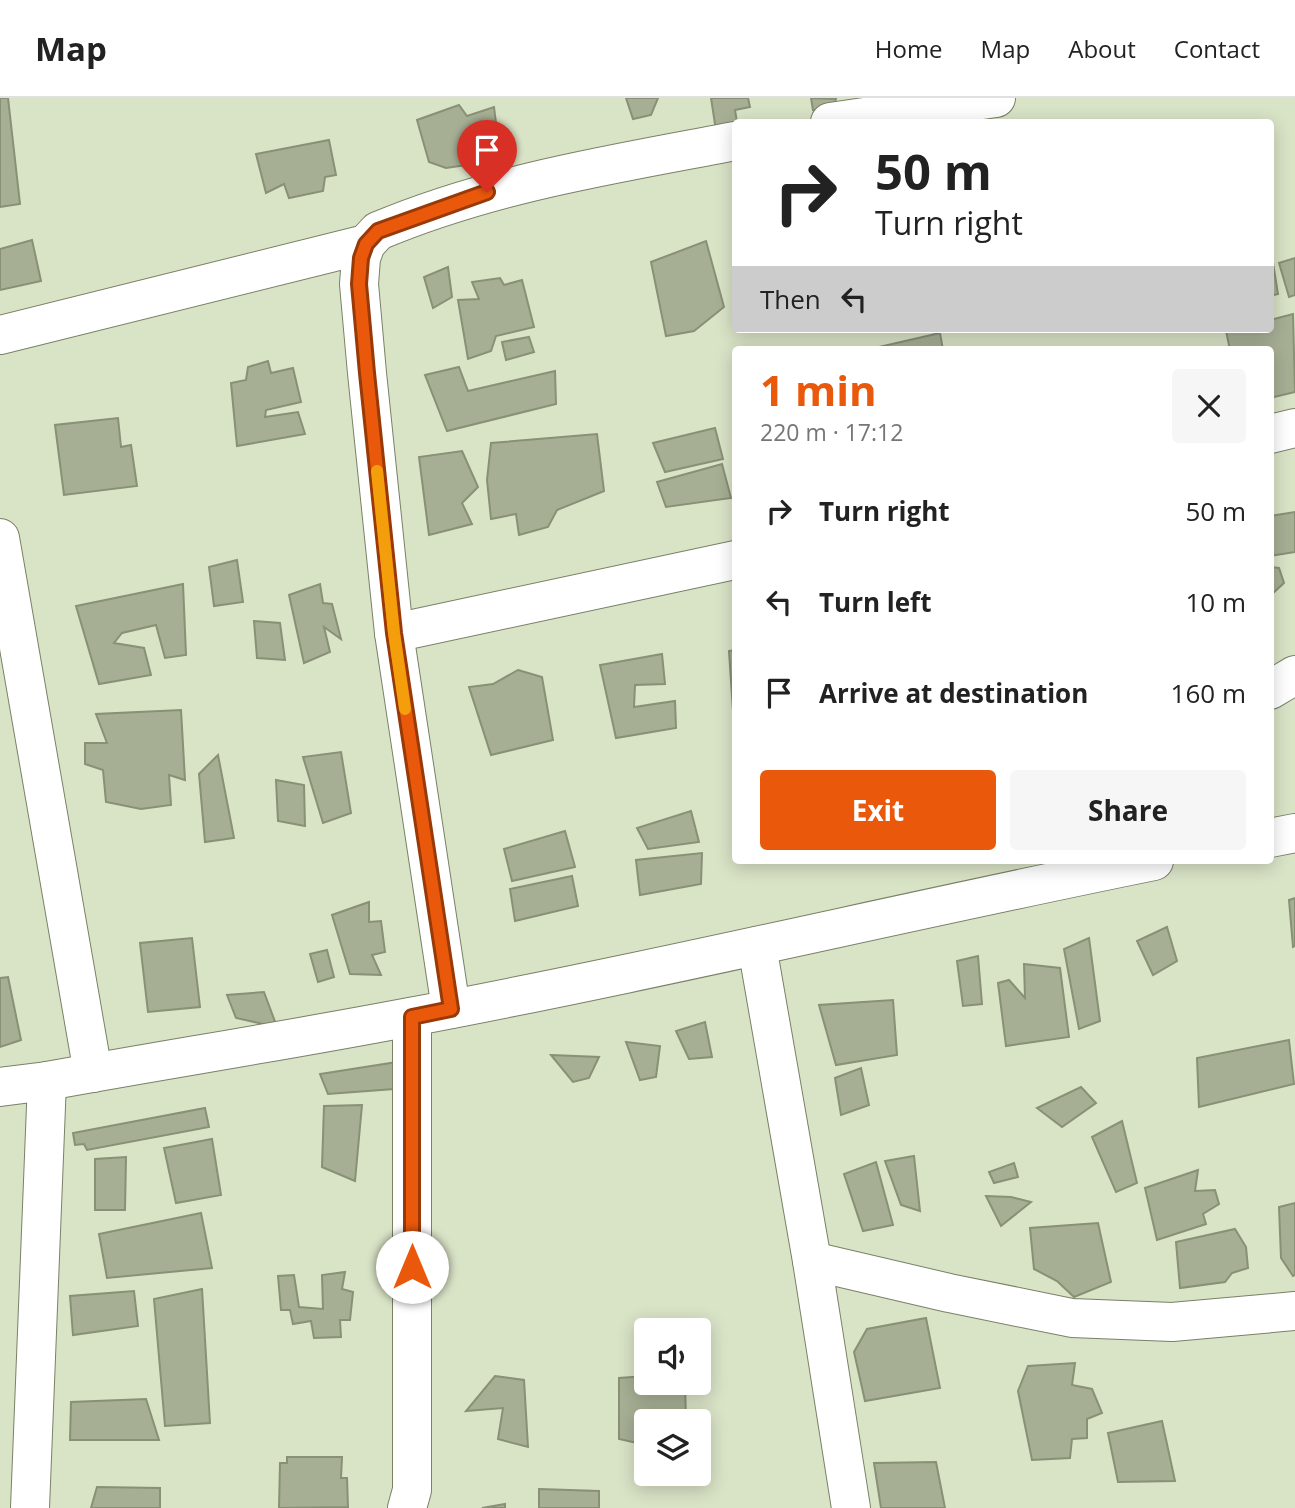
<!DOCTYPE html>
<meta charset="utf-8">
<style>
:root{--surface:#fff;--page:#f6f6f6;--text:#222;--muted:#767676;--line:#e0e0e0;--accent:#ea580c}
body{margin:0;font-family:"Open Sans",sans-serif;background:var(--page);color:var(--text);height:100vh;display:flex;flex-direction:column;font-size:26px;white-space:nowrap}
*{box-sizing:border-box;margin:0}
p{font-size:23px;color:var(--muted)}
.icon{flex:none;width:38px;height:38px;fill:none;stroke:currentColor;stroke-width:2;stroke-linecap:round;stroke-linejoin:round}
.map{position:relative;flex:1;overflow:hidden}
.panel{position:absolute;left:732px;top:248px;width:542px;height:518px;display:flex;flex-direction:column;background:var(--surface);border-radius:7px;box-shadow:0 4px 18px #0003}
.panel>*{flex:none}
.guide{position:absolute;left:732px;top:21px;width:542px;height:214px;border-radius:7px;box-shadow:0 4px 18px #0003;background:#fff;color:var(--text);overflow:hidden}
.buttons{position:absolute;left:634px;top:1220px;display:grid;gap:14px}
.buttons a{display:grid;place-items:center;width:77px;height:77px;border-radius:7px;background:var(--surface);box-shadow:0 4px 18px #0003;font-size:35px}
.pin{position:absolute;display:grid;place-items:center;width:60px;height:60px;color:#fff;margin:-72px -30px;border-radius:50% 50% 50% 0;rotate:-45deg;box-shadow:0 0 7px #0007}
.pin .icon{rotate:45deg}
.me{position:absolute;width:77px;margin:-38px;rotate:0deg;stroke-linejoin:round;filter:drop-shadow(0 0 5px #0008)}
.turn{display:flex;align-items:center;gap:24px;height:147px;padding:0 28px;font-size:32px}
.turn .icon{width:91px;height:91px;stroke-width:2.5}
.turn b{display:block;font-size:49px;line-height:60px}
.then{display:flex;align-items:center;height:66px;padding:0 28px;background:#0003;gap:14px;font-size:26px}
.round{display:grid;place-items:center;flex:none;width:74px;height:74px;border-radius:7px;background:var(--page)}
.head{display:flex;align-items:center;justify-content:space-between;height:119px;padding:0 28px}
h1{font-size:42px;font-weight:700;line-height:52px;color:var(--accent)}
.action{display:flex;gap:14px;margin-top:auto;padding:14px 28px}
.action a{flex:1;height:80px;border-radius:7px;background:var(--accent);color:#fff;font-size:28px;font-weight:700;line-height:80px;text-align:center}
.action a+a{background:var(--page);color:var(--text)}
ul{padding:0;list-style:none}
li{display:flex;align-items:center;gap:21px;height:91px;padding:0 28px}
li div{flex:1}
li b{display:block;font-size:26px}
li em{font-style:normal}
header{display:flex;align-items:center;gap:42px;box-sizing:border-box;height:98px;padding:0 35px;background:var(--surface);border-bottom:2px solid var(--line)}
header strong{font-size:33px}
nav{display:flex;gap:38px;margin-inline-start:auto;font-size:24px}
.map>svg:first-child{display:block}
.building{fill:#a6af94;stroke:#889076;stroke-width:2}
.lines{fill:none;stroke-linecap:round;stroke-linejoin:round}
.minor-casing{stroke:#798167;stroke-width:40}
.minor{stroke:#fff;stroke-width:38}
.route-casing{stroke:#983908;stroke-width:18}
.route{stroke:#ea580c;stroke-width:12}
.slow{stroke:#f59e0b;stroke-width:12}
</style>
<header>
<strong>Map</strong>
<nav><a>Home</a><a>Map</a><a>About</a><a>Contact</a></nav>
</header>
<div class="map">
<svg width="1295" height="1410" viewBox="0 0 1295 1410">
<rect width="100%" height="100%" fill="#d9e3c6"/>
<!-- building -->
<g class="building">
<path d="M0,0H8L20,106L0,109Z"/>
<path d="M626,0H658L651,17L633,21Z"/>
<path d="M711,0H748L750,9L735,12L737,24L717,39Z"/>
<path d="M811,0L836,1L832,14L813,12Z"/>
<path d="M459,7L467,18L494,9L499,49L479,44L481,65L446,70L429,64L417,22Z"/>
<path d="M329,42L336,77L325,79L323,93L289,100L284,86L266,95L256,56Z"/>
<path d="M32,142L41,183L0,192V151Z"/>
<path d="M706,143L724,209L694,233L666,238L651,164Z"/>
<path d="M1295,160V197L1289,199L1279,165Z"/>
<path d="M1273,165L1278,196L1270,198V166Z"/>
<path d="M448,169L452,199L433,210L424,179Z"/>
<path d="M500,180L504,187L522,182L534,229L496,238L491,253L468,261L458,202L479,201L472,184Z"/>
<path d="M1293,216L1295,294L1270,300V252H1230L1226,233L1235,231H1270V222Z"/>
<path d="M940,235L943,252H866Z"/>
<path d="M529,239L534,254L506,262L502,244Z"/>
<path d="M268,263L271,275L293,270L301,304L266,312L265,319L298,314L305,336L237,348L231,285L246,282L248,269Z"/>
<path d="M459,269L468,293L555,273L556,306L447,333L425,277Z"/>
<path d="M118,320L121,349L131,347L137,388L64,397L55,327Z"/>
<path d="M715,330L723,361L665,374L653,345Z"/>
<path d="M597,336L604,393L557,412L548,429L519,437L516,416L491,421L487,382L491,345Z"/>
<path d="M462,353L478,389L462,405L472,426L429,437L419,359Z"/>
<path d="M722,366L731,400L666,409L657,384Z"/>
<path d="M1295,414V454L1270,458V418Z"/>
<path d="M237,462L243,504L214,508L209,469Z"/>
<path d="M1270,469L1279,470L1284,485L1272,496Z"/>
<path d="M183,486L186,557L165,560L156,527L122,535L114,545L144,550L151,577L99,586L76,508Z"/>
<path d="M320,486L323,505L332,506L341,541L324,529L330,554L304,565L289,497Z"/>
<path d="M254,523L280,525L285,562L257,560Z"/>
<path d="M735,552V643L729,553Z"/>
<path d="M662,556L665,586L635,587L634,609L675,603L676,630L616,640L600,567Z"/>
<path d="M518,572L542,579L553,642L491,657L469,589L493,586Z"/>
<path d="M181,612L185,682L169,677L171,707L141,711L106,704L103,672L85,666V645H107L96,616Z"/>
<path d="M341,654L351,715L323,725L303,659Z"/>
<path d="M218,657L234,740L205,744L199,676Z"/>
<path d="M276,682L304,687L305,728L278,723Z"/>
<path d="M691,713L699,744L648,751L637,730Z"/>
<path d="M565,733L575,769L512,783L504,751Z"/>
<path d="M702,755L701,786L640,797L636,762Z"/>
<path d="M572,778L578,808L515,823L510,791Z"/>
<path d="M1295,800V848L1293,849L1289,802Z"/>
<path d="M369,804V824L381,823L385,854L372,857L381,877L350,876L332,817Z"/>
<path d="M1167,829L1177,863L1153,877L1137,843Z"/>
<path d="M192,840L200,909L148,914L140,845Z"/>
<path d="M1089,840L1100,923L1079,931L1064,851Z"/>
<path d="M327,852L334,879L318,884L310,856Z"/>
<path d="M978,858L982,906L963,908L957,863Z"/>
<path d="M1024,866L1060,870L1069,939L1006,948L998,885L1009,882L1025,900Z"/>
<path d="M8,879L21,942L0,949V880Z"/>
<path d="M264,894L277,929L236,920L227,897Z"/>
<path d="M893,902L897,957L836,967L819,907Z"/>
<path d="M705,924L712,959L689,961L676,933Z"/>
<path d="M1289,942L1294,986L1199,1009L1197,960Z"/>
<path d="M626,944L660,948L656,979L640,982Z"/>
<path d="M551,957L599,959L589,980L573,984Z"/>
<path d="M397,964L394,991L328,996L320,976Z"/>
<path d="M861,970L869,1007L841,1017L835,980Z"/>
<path d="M1081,989L1096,1005L1062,1029L1037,1010Z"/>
<path d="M362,1007L355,1083L322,1069L324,1008Z"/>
<path d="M205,1010L209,1029L87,1052L84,1046L75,1047L73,1035Z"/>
<path d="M1122,1023L1137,1085L1116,1094L1092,1039Z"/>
<path d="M212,1041L221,1097L176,1105L164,1050Z"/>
<path d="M914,1058L920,1113L901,1107L885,1063Z"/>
<path d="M126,1059L125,1112H95V1061Z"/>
<path d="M876,1064L893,1127L863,1133L844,1076Z"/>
<path d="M1014,1065L1018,1079L994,1085L989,1074Z"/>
<path d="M1198,1072L1195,1093L1215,1092L1219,1106L1203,1116L1206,1126L1157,1142L1145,1090Z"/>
<path d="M986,1098L1011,1099L1031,1104L1001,1128Z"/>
<path d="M1295,1105V1177L1293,1178L1281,1160L1279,1109Z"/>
<path d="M201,1115L212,1170L107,1180L99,1136Z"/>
<path d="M1098,1125L1111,1184L1074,1199L1057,1183L1034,1171L1030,1130Z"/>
<path d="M1235,1131L1246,1149L1248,1170L1232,1175L1225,1184L1180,1190L1176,1144Z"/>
<path d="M345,1174L342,1191L353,1194L350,1222H340L341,1239L314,1240L311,1223L293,1226L290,1212H281L278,1178L294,1177L299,1209L323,1211L322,1177Z"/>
<path d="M202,1191L210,1325L165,1328L154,1201Z"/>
<path d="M134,1193L138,1228L73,1237L70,1198Z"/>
<path d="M926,1220L940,1290L865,1303L854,1254L867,1231Z"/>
<path d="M1075,1265L1072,1287L1092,1291L1102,1315L1087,1321V1340L1072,1341L1070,1360L1032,1362L1018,1293L1028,1268Z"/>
<path d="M495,1278L524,1282L528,1349L498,1341L503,1310L466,1313Z"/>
<path d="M646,1278V1284H685L686,1323H646V1347L619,1341V1280Z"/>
<path d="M146,1301L159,1342H70L71,1304Z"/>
<path d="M1162,1323L1175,1383L1118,1384L1108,1335Z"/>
<path d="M287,1359H342L341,1380H347L348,1409L279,1410L280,1365H287Z"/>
<path d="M936,1364L945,1410H881L874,1365Z"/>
<path d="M97,1389L160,1390V1410H91Z"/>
<path d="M539,1391L599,1393V1410H539Z"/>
<path d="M505,1406V1410H482Z"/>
</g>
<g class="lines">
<defs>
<g id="minor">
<path d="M830,24L996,0"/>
<path d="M0,237L366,146"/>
<path d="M1270,336L1295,330"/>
<path d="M0,440L93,975"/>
<path d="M394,535L735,462"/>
<path d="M1270,592L1295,577"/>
<path d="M1270,740L1295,735"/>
<path d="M757,848L812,1163L851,1410"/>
<path d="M451,911L394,535L367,275L359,186L361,160L366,146L378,133C492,85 614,66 735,43"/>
<path d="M0,989L47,983C168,961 290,942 410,919C660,872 906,813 1154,763"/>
<path d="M812,1163L949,1195L1072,1220L1172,1224L1295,1213"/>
<path d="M30,1410L47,983"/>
<path d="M407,1410L412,1392V919"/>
</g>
</defs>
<!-- minor casing -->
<use href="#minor" class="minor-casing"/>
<!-- minor -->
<use href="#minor" class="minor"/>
</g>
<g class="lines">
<defs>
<path id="route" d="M412,1169V919L451,911L394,535L367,275L359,186L361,160L366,146L378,133L487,94"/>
</defs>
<!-- route casing -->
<use href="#route" class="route-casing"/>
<!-- route -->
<use href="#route" class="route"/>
<!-- slow -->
<path class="slow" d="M377,373L394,535L405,611"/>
</g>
</svg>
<div class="buttons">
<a><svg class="icon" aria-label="sound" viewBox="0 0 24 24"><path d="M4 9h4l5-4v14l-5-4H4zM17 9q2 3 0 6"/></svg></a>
<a><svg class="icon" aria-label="layers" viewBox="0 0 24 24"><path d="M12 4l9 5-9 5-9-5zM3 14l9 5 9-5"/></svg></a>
</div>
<div class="pin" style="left:487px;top:94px;background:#d93025"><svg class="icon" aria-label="arrive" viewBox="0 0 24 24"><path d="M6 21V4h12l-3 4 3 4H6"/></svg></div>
<svg class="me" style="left:412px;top:1169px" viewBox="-20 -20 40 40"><circle r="19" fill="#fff"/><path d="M0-13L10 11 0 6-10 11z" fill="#ea580c"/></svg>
<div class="guide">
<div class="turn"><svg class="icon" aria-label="right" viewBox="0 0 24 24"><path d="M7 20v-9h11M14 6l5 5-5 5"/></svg><div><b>50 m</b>Turn right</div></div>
<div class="then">Then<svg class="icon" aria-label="left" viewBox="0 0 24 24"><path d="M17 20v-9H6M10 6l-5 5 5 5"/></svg></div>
</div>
<section class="panel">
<div class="head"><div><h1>1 min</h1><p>220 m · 17:12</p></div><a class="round"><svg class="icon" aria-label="close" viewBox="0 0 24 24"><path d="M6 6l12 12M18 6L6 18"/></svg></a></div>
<ul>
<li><svg class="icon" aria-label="right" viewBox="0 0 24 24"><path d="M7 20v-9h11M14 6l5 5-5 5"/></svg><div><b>Turn right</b></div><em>50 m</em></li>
<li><svg class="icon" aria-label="left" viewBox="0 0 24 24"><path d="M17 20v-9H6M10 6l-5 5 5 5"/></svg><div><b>Turn left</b></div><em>10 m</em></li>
<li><svg class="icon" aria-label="arrive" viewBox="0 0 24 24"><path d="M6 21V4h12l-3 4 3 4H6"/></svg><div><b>Arrive at destination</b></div><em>160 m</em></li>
</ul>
<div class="action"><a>Exit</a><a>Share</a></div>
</section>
</div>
